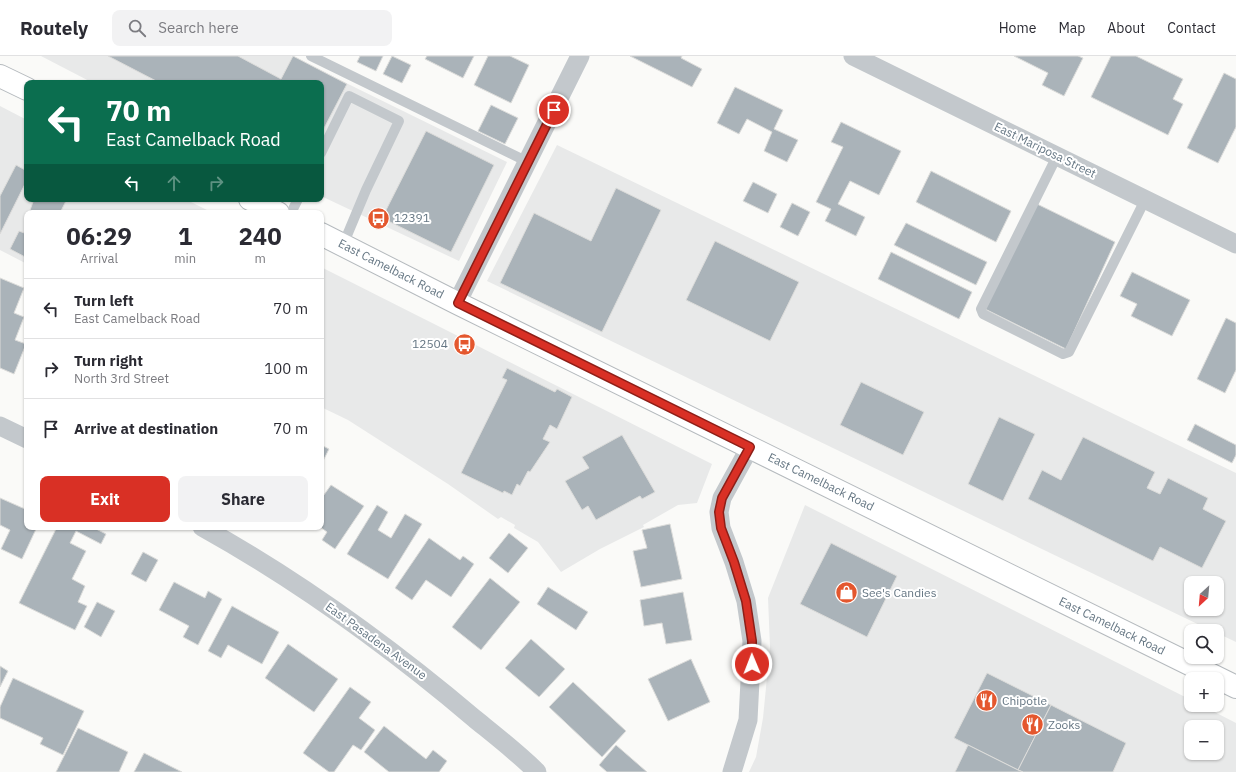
<!DOCTYPE html>
<meta charset="utf-8">
<style>
:root{--surface:#fff;--page:#f2f2f3;--text:#2b2b33;--muted:#7c7c81;--line:#e1e1e2;--accent:#d93025}
body{margin:0;font-family:"IBM Plex Sans",sans-serif;background:var(--page);color:var(--text);height:100vh;display:flex;flex-direction:column;font-size:15px;white-space:nowrap}
*{box-sizing:border-box;margin:0}
p{font-size:13px;color:var(--muted)}
.icon{flex:none;width:22px;height:22px;fill:none;stroke:currentColor;stroke-width:2;stroke-linecap:round;stroke-linejoin:round}
.map{position:relative;flex:1;overflow:hidden}
.side{position:absolute;left:24px;top:154px;width:300px;height:320px;display:flex;flex-direction:column;background:var(--surface);border-radius:8px;box-shadow:0 1px 3px #0004}
.side>*{flex:none}
.banner{position:absolute;left:24px;top:24px;width:300px;height:122px;border-radius:8px;box-shadow:0 1px 3px #0004;background:#0b6e4f;color:#fff;overflow:hidden}
.needle{width:26px;rotate:206deg}
.fabs{position:absolute;left:1184px;top:520px;display:grid;gap:8px}
.fabs a{display:grid;place-items:center;width:40px;height:40px;border-radius:8px;background:var(--surface);box-shadow:0 1px 3px #0004;font-size:20px}
.pin{position:absolute;display:grid;place-items:center;width:34px;height:34px;color:#fff;margin:-17px;border:2px solid #fff;border-radius:50%;box-shadow:0 1px 4px #0007}
.me{position:absolute;width:44px;margin:-22px;rotate:359deg;stroke-linejoin:round;filter:drop-shadow(0 0 3px #0008)}
.turn{display:flex;align-items:center;gap:14px;height:84px;padding:0 16px;font-size:18px}
.turn .icon{width:52px;height:52px;stroke-width:2.5}
.turn b{display:block;font-size:28px;line-height:34px}
.lanes{display:flex;align-items:center;height:38px;padding:0 16px;background:#0003;justify-content:center;gap:20px;direction:ltr}
.lanes .off{opacity:.35}
.eta{display:flex;justify-content:space-evenly;align-items:center;height:68px;text-align:center}
.eta b{font-size:24px;font-weight:700;line-height:28px}
.action{display:flex;gap:8px;margin-top:auto;padding:8px 16px}
.action a{flex:1;height:46px;border-radius:8px;background:var(--accent);color:#fff;font-size:16px;font-weight:700;line-height:46px;text-align:center}
.action a+a{background:var(--page);color:var(--text)}
ul{padding:0;list-style:none}
li{display:flex;align-items:center;gap:12px;height:60px;padding:0 16px;border-top:1px solid var(--line)}
li div{flex:1}
li b{display:block;font-size:15px}
li em{font-style:normal}
header{display:flex;align-items:center;gap:24px;box-sizing:border-box;height:56px;padding:0 20px;background:var(--surface);border-bottom:1px solid var(--line)}
header strong{font-size:19px}
nav{display:flex;gap:22px;margin-inline-start:auto;font-size:14px}
.search{width:280px;height:36px;background:var(--page);display:flex;align-items:center;gap:10px;box-sizing:border-box;padding:0 14px;border-radius:8px;color:var(--muted);font-size:15px}
.map>svg:first-child{display:block}
.built{fill:#e8e9e9;fill-rule:evenodd}
.building{fill:#aab3b9;stroke:#dcdcda}
.lines{fill:none;stroke-linecap:round;stroke-linejoin:round}
.primary-casing{stroke:#b5babe;stroke-width:24}
.lane{stroke:#c3c8cc;stroke-width:10}
.street{stroke:#c3c8cc;stroke-width:19}
.primary{stroke:#fff;stroke-width:22}
.route-casing{stroke:#8d1f18;stroke-width:10}
.route{stroke:#d93025;stroke-width:7}
.labels{text-anchor:middle;stroke-width:4;stroke-linejoin:round;paint-order:stroke}
.street-label{font-size:12px;fill:#657683;stroke:#fff}
.poi-label{font-size:12px;fill:#657683;stroke:#fff;text-anchor:start}
</style>
<header>
<strong>Routely</strong>
<div class="search"><svg class="icon" aria-label="search" viewBox="0 0 24 24"><circle cx="10" cy="10" r="6"/><path d="M15 15l6 6"/></svg>Search here</div>
<nav><a>Home</a><a>Map</a><a>About</a><a>Contact</a></nav>
</header>
<div class="map">
<svg width="1236" height="716" viewBox="0 0 1236 716">
<rect width="100%" height="100%" fill="#fafaf8"/>
<!-- built -->
<g class="built">
<path d="M41,0H291L507,106L459,205L321,140V27H93Z"/>
<path d="M0,50L27,64V143H185L213,157H27V208L0,194Z"/>
<path d="M557,89L1236,417V586L1217,577V575H1212L487,225ZM1191,527H1217V553H1191Z"/>
<path d="M321,211L712,408L697,447L678,449L643,469L644,471L600,493L561,516L538,486L514,472L515,469L501,461L498,463L448,428L348,364L321,351Z"/>
<path d="M805,449L1191,644V649H1201L1236,667V716H749L756,701L763,662L770,591L768,542ZM1191,671H1217V697H1191Z"/>
</g>
<!-- building -->
<g class="building">
<path d="M108,0H238L281,23L293,0L347,28L321,78V27H160Z"/>
<path d="M360,0H383L376,15L357,6Z"/>
<path d="M392,0L411,9L402,27L383,18Z"/>
<path d="M427,0H474L463,22L425,3Z"/>
<path d="M488,0H510L529,9L511,47L474,29Z"/>
<path d="M630,0H682L681,2L702,13L692,31Z"/>
<path d="M1014,0H1078L1083,2L1064,40L1042,29L1048,17Z"/>
<path d="M1111,0H1136L1183,23L1173,43L1183,48L1168,79L1091,41Z"/>
<path d="M1224,17L1236,23V71L1218,107L1187,92Z"/>
<path d="M735,31L783,54L774,73L798,84L787,106L764,95L772,76L747,63L739,78L717,67Z"/>
<path d="M491,49L518,62L505,88L478,75Z"/>
<path d="M841,66L901,95L879,139L850,125L838,148L865,161L856,180L825,165L831,153L816,146L843,91L831,86Z"/>
<path d="M426,75L494,109L451,196L382,162Z"/>
<path d="M16,109L27,115V124L0,178V140Z"/>
<path d="M931,115L1011,155L996,186L916,146Z"/>
<path d="M753,126L777,138L768,157L743,145Z"/>
<path d="M616,132L661,154L602,276L500,227L534,157L591,185Z"/>
<path d="M34,143H67L60,157H29Z"/>
<path d="M792,147L810,156L798,180L780,171Z"/>
<path d="M1037,148L1115,186L1066,293L985,253Z"/>
<path d="M906,167L987,206L976,229L894,189Z"/>
<path d="M19,175L27,178V202L10,193Z"/>
<path d="M715,185L799,226L770,285L686,244Z"/>
<path d="M891,196L972,236L959,263L878,223Z"/>
<path d="M1132,216L1190,244L1172,280L1131,260L1137,248L1120,240Z"/>
<path d="M0,222L24,232L14,257L24,261L15,284L26,288L14,318L0,312Z"/>
<path d="M1226,262L1236,267V314L1225,337L1197,323Z"/>
<path d="M507,312L555,336L557,333L572,341L557,373L550,369L543,383L550,386L530,416L528,415L520,430L517,428L512,439L504,435L503,437L461,417L507,324L502,322Z"/>
<path d="M861,326L924,356L903,399L840,369Z"/>
<path d="M999,361L1035,378L1003,445L968,428Z"/>
<path d="M1195,368L1236,389V399L1232,407L1187,384Z"/>
<path d="M622,379L655,436L642,443L640,440L596,464L588,450L582,454L565,425L589,412L582,401Z"/>
<path d="M1083,381L1155,416L1147,432L1160,438L1168,422L1208,442L1203,453L1226,465L1202,512L1160,491L1153,505L1028,443L1042,414L1061,424Z"/>
<path d="M321,389L329,393L321,409Z"/>
<path d="M331,429L364,450L335,493L322,484L327,476L320,471L321,443Z"/>
<path d="M0,442L25,453L27,448V471H37L22,503L1,493L10,474L0,469Z"/>
<path d="M377,449L388,456L378,474L391,482L405,458L422,468L388,523L347,498Z"/>
<path d="M670,468L682,523L641,531L633,495L647,492L642,474Z"/>
<path d="M57,471H92L106,478L101,488L76,475L70,487L86,495L72,523L85,530L78,546L87,550L75,574L19,547Z"/>
<path d="M509,477L528,492L508,517L489,502Z"/>
<path d="M429,482L460,504L463,500L474,508L451,541L426,524L412,544L395,532Z"/>
<path d="M831,487L897,520L867,581L800,548Z"/>
<path d="M143,496L158,504L146,526L131,518Z"/>
<path d="M490,522L520,546L481,594L452,571Z"/>
<path d="M174,526L205,542L208,535L222,543L198,589L183,581L189,570L159,554Z"/>
<path d="M548,531L588,556L576,574L537,548Z"/>
<path d="M683,536L692,584L666,588L662,567L644,570L640,544Z"/>
<path d="M97,546L115,555L101,581L84,571Z"/>
<path d="M232,550L279,576L262,608L228,589L221,602L208,595Z"/>
<path d="M531,583L565,613L539,641L505,612Z"/>
<path d="M288,588L338,623L314,656L265,622Z"/>
<path d="M691,603L710,646L668,665L648,623Z"/>
<path d="M0,610L8,615L0,631Z"/>
<path d="M987,617L1051,649L1018,714L954,682Z"/>
<path d="M13,622L84,655L63,699L40,688L43,682L0,662V651Z"/>
<path d="M573,626L626,675L602,701L549,651Z"/>
<path d="M350,631L371,646L359,662L375,674L361,694L353,689L334,716H329L303,697Z"/>
<path d="M1051,649L1126,687L1113,716H1023L1018,714Z"/>
<path d="M384,670L426,703L433,694L447,705L439,716H389L364,696Z"/>
<path d="M78,672L128,696L119,716H56Z"/>
<path d="M616,689L647,716H607L599,709Z"/>
<path d="M968,689L1018,714L1023,716H955Z"/>
<path d="M144,697L182,716H134Z"/>
</g>
<g class="lines">
<defs>
<g id="primary">
<path d="M0,20L27,33"/>
<path d="M250,143L278,157"/>
<path d="M321,178L457,247L1236,631"/>
</g>
</defs>
<!-- primary casing -->
<use href="#primary" class="primary-casing"/>
<!-- lane -->
<g class="lane">
<path d="M311,0L528,106"/>
<path d="M321,97L349,40L399,65L366,134L343,189"/>
<path d="M1057,100L981,253L983,258L1063,298L1069,296L1145,144"/>
<path d="M291,157L298,143"/>
</g>
<!-- street -->
<g class="street">
<path d="M853,0L1236,188"/>
<path d="M457,247L580,0"/>
<path d="M0,370L27,383"/>
<path d="M202,471C299,525 390,591 475,663C496,680 518,697 537,716"/>
<path d="M732,716L748,664L752,585L746,545L734,506L721,472L719,456L722,442L750,391"/>
</g>
<!-- primary -->
<use href="#primary" class="primary"/>
</g>
<g class="lines">
<defs>
<path id="route" d="M554,54L458,247L750,391L722,442L719,456L721,472L734,506L746,545L752,585V608"/>
</defs>
<!-- route casing -->
<use href="#route" class="route-casing"/>
<!-- route -->
<use href="#route" class="route"/>
</g>
<!-- icons -->
<defs>
<symbol id="bus-disc" viewBox="-11 -11 22 22"><circle r="9.5" fill="#e4572e" stroke="#fff"/><path d="M-5-6H5V4H4V6H2V4H-2V6H-4V4H-5ZM-3.5-4V0h7V-4ZM-3.5 1.2v1.5H-2V1.2ZM2 1.2v1.5H3.5V1.2Z" fill="#fff"/></symbol>
<symbol id="shop-disc" viewBox="-11 -11 22 22"><circle r="9.5" fill="#e4572e" stroke="#fff"/><path d="M-5-2.5h2.3a2.7 3.5 0 0 1 5.4 0H5L5.5 6h-11ZM-1.5-2.5h3a1.5 2.3 0 0 0-3 0Z" fill="#fff"/></symbol>
<symbol id="restaurant-disc" viewBox="-11 -11 22 22"><circle r="9.5" fill="#e4572e" stroke="#fff"/><path d="M-5-6h1v4h1v-4h1v4h1v-4h1v5L-1.5 .5V6h-2V.5L-5-1ZM5-6V6H3V1.5H1.5Q1.5-4 5-6Z" fill="#fff"/></symbol>
</defs>
<g fill-rule="evenodd">
<use href="#bus-disc" x="366" y="150" width="25" height="25"/>
<use href="#bus-disc" x="452" y="276" width="25" height="25"/>
<use href="#shop-disc" x="834" y="524" width="25" height="25"/>
<use href="#restaurant-disc" x="974" y="632" width="25" height="25"/>
<use href="#restaurant-disc" x="1020" y="656" width="25" height="25"/>
</g>
<g class="labels">
<!-- street labels -->
<g class="street-label">
<text transform="translate(1045 94) rotate(26)" y="4">East Mariposa Street</text>
<text transform="translate(391 213) rotate(27)" y="4">East Camelback Road</text>
<text transform="translate(821 426) rotate(26)" y="4">East Camelback Road</text>
<text transform="translate(1112 570) rotate(26)" y="4">East Camelback Road</text>
<text transform="translate(376 585) rotate(36)" y="4">East Pasadena Avenue</text>
</g>
<!-- poi labels -->
<g class="poi-label">
<text x="394" y="166">12391</text>
<text x="448" y="292" text-anchor="end">12504</text>
<text x="862" y="541">See's Candies</text>
<text x="1002" y="649">Chipotle</text>
<text x="1048" y="673">Zooks</text>
</g>
</g>
</svg>
<div class="fabs">
<a><svg class="needle" viewBox="-14 -14 28 28"><path d="M0-13l5 13h-10z" fill="#e53935"/><path d="M0 13l5-13h-10z" fill="#7c7c81"/></svg></a>
<a><svg class="icon" aria-label="search" viewBox="0 0 24 24"><circle cx="10" cy="10" r="6"/><path d="M15 15l6 6"/></svg></a>
<a>+</a>
<a>−</a>
</div>
<div class="pin" style="left:554px;top:54px;background:#d93025"><svg class="icon" aria-label="arrive" viewBox="0 0 24 24"><path d="M6 21V4h12l-3 4 3 4H6"/></svg></div>
<svg class="me" style="left:752px;top:608px" viewBox="-20 -20 40 40"><circle r="17" fill="#d93025" stroke="#fff" stroke-width="3"/><path d="M0-11L8 9 0 5-8 9z" fill="#fff"/></svg>
<div class="banner">
<div class="turn"><svg class="icon" aria-label="left" viewBox="0 0 24 24"><path d="M17 20v-9H6M10 6l-5 5 5 5"/></svg><div><b>70 m</b>East Camelback Road</div></div>
<div class="lanes"><svg class="icon" aria-label="left" viewBox="0 0 24 24"><path d="M17 20v-9H6M10 6l-5 5 5 5"/></svg><svg class="icon off" aria-label="ahead" viewBox="0 0 24 24"><path d="M12 20V5M6 11l6-6 6 6"/></svg><svg class="icon off" aria-label="right" viewBox="0 0 24 24"><path d="M7 20v-9h11M14 6l5 5-5 5"/></svg></div>
</div>
<section class="side">
<div class="eta">
<div><b>06:29</b><p>Arrival</p></div>
<div><b>1</b><p>min</p></div>
<div><b>240</b><p>m</p></div>
</div>
<ul>
<li><svg class="icon" aria-label="left" viewBox="0 0 24 24"><path d="M17 20v-9H6M10 6l-5 5 5 5"/></svg><div><b>Turn left</b><p>East Camelback Road</p></div><em>70 m</em></li>
<li><svg class="icon" aria-label="right" viewBox="0 0 24 24"><path d="M7 20v-9h11M14 6l5 5-5 5"/></svg><div><b>Turn right</b><p>North 3rd Street</p></div><em>100 m</em></li>
<li><svg class="icon" aria-label="arrive" viewBox="0 0 24 24"><path d="M6 21V4h12l-3 4 3 4H6"/></svg><div><b>Arrive at destination</b></div><em>70 m</em></li>
</ul>
<div class="action"><a>Exit</a><a>Share</a></div>
</section>
</div>
